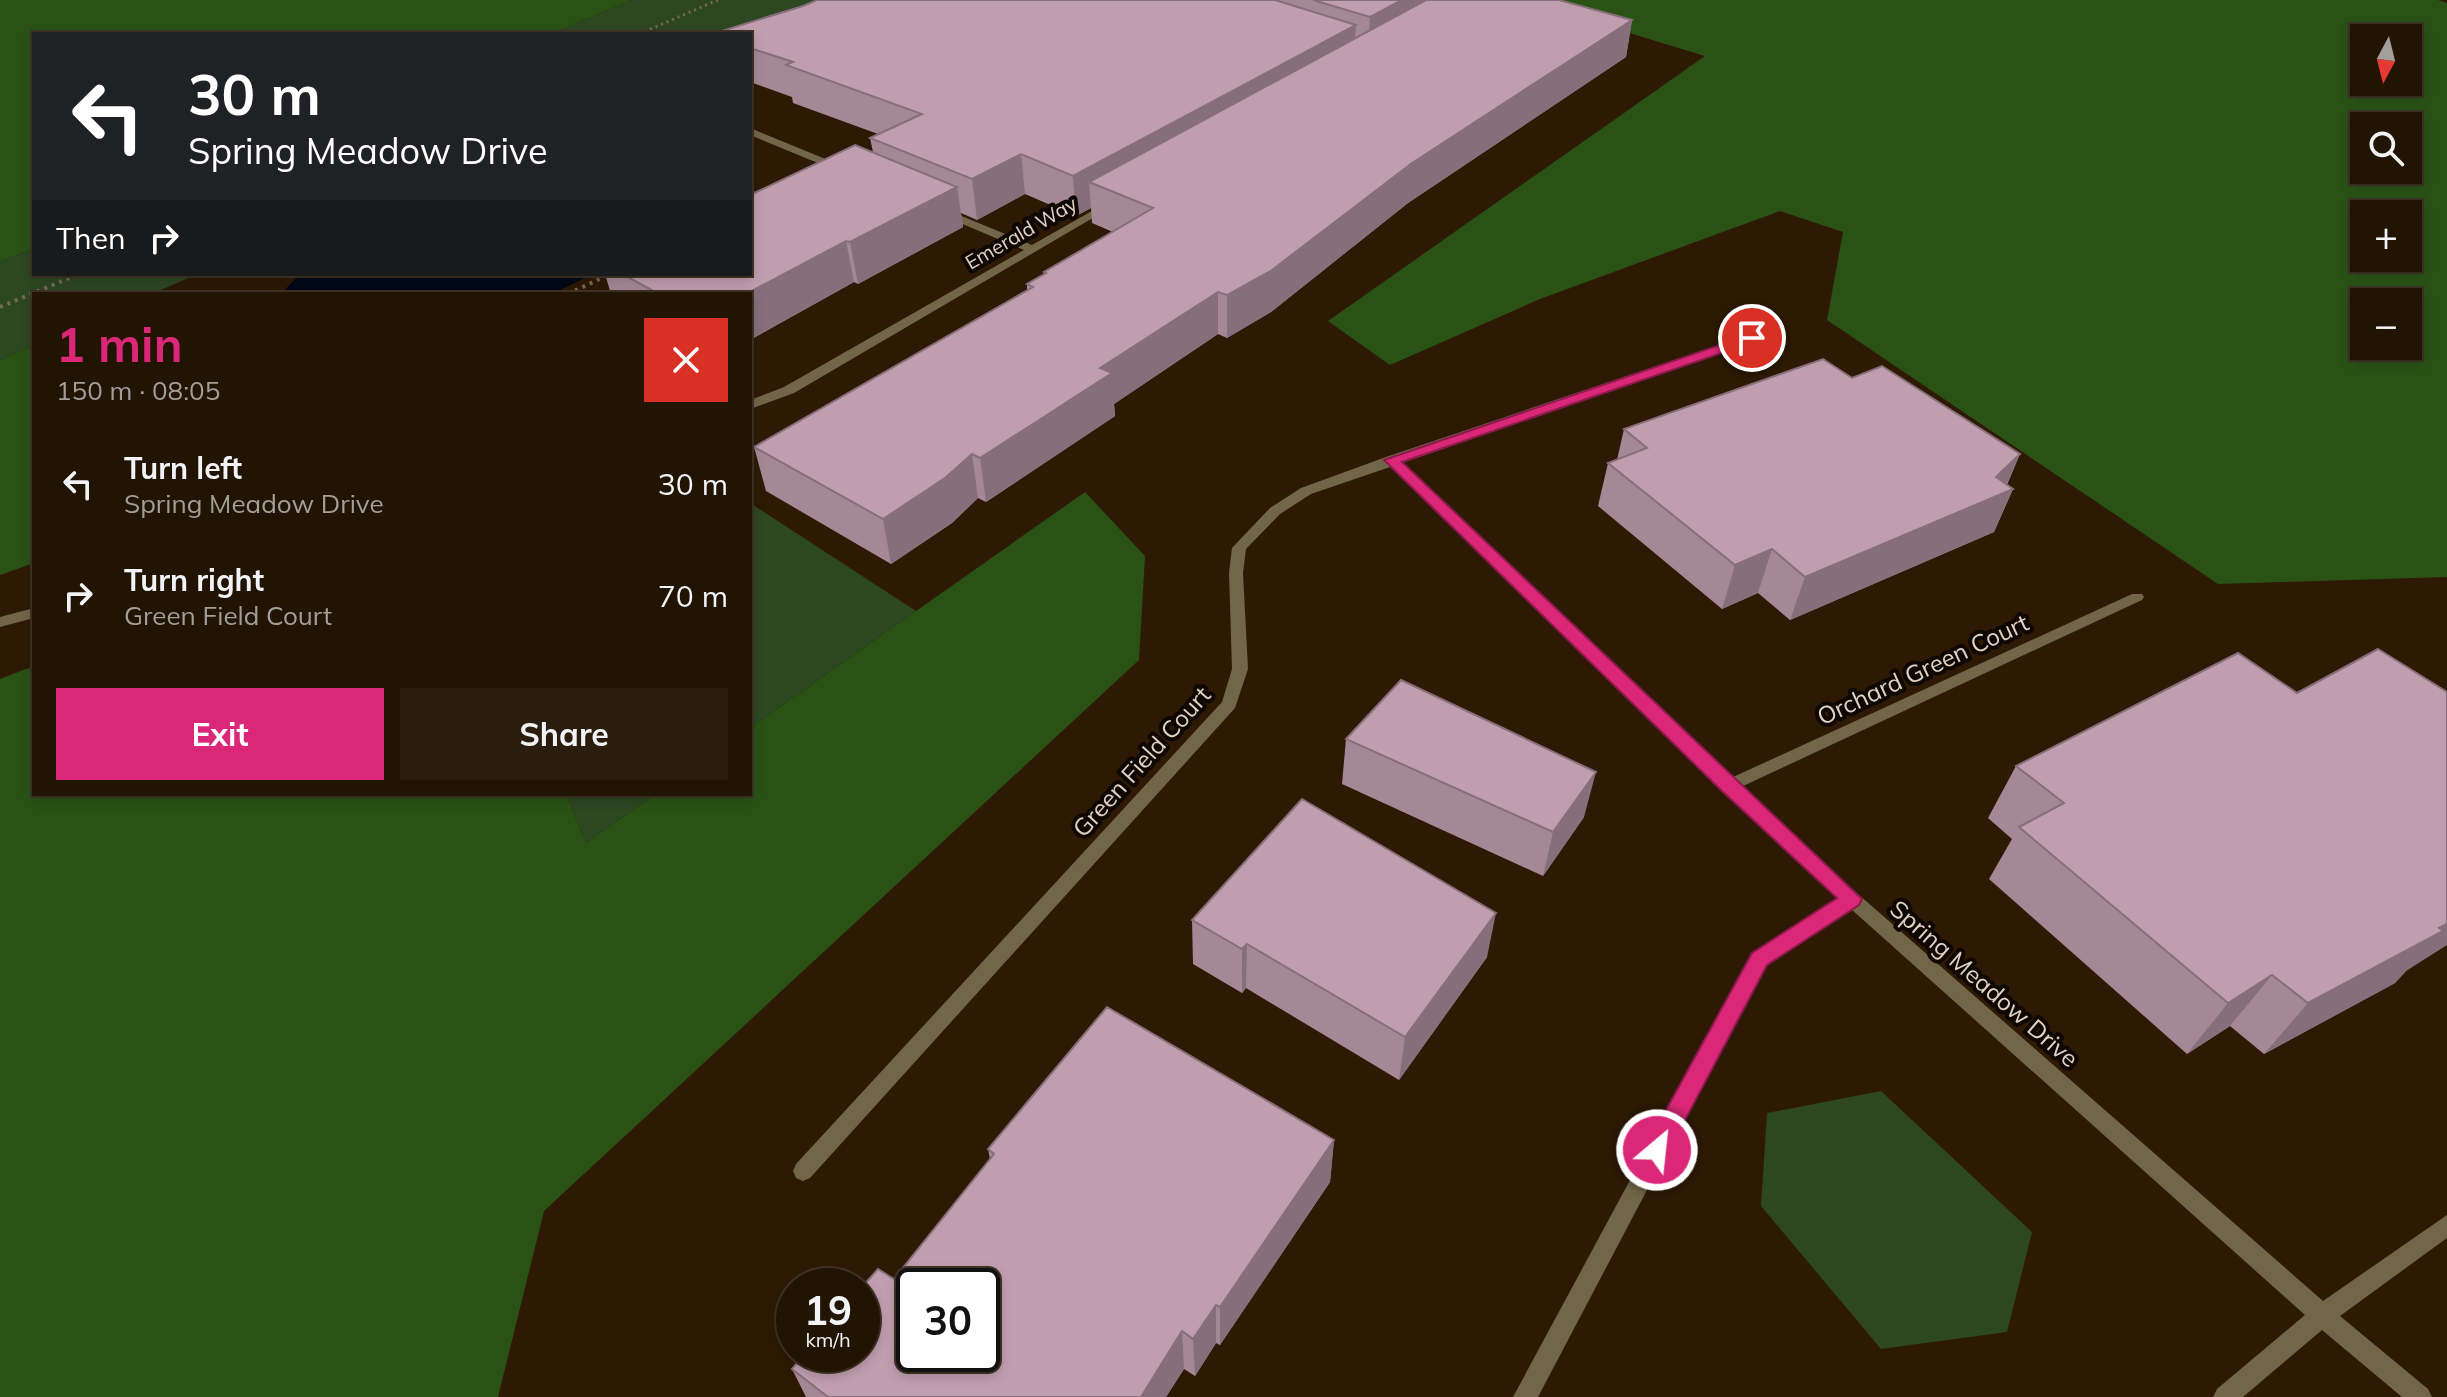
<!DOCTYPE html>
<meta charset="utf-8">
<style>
:root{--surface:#221403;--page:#2a1d0d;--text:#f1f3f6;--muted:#a29e9a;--line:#3f3325;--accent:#db2777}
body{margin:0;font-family:Mulish,sans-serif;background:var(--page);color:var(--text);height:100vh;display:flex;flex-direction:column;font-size:30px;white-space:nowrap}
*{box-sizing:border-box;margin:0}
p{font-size:26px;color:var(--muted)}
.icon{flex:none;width:44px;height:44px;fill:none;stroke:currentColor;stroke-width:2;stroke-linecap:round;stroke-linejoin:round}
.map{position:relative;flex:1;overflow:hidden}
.panel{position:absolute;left:32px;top:292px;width:720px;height:504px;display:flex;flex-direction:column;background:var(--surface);border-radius:0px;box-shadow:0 4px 12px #0003,0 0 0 2px var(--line)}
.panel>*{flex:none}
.top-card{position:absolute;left:32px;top:32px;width:720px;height:244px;border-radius:0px;box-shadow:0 4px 12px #0003,0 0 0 2px var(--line);background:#202124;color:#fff;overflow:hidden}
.needle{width:52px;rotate:187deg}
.buttons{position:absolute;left:2350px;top:24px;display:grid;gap:16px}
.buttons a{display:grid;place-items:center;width:72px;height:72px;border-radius:0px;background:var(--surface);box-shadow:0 4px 12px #0003,0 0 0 2px var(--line);font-size:40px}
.speed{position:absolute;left:776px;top:1268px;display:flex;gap:16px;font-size:40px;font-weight:700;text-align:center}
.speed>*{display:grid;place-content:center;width:104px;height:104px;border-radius:50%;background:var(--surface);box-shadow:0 4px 12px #0003,0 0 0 2px var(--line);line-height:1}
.speed small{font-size:20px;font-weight:400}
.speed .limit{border:4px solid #111;border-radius:12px;background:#fff;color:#111}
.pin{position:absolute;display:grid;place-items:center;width:68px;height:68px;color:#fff;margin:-34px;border:4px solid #fff;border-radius:50%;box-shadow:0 2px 8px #0007}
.me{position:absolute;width:88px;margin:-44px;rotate:28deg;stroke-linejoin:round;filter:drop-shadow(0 0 6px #0008)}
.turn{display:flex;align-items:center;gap:28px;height:168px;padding:0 24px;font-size:36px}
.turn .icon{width:104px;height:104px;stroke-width:2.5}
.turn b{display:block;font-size:56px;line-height:68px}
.then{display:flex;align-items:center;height:76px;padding:0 24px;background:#0003;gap:16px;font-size:30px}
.round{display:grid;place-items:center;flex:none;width:84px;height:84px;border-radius:0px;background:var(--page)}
.head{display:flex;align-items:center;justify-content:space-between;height:136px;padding:0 24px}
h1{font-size:48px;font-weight:700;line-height:60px;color:var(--accent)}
.cta{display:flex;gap:16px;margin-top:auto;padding:16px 24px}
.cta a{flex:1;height:92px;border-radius:0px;background:var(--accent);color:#fff;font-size:32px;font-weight:700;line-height:92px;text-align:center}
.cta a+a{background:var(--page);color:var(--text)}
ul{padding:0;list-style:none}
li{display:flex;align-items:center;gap:24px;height:112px;padding:0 24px}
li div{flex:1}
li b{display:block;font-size:30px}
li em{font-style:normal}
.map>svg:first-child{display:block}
.green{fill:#2d4721}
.forest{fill:#2a5215;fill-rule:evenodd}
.water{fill:#000817}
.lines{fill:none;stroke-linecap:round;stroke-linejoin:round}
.path-far1{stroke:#7a6856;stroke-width:3;stroke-dasharray:2 4;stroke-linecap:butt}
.path{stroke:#7a6856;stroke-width:4;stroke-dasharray:3 5;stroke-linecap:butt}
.minor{fill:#726649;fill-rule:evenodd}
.wall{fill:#a58896}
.shaded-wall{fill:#866f7a}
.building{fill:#c09eaf;stroke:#866f7a;stroke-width:2;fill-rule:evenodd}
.route{fill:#db2777;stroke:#8e194d;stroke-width:2}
.labels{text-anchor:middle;stroke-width:8;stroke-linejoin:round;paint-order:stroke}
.far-street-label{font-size:20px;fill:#e0d2c5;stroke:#0f0702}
.street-label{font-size:24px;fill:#e0d2c5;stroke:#0f0702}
</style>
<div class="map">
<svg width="2447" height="1397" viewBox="0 0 2447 1397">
<rect width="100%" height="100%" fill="#2e1a04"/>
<!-- green -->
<g class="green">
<path d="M632,0H833L750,34H550Z"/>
<path d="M34,248V274H198L151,294H34V345L0,360V262Z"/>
<path d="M750,503L916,611L750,728Z"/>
<path d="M566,794H656L586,843Z"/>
<path d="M1881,1091L2032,1232L2007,1332L1881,1349L1761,1206L1767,1113Z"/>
</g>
<!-- forest -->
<g class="forest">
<path d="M0,0H632L550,34H34V248L0,262Z"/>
<path d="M1521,0H2438L2447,3V577L2218,584L1827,320L1843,232L1780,211L1540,299L1390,365L1328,321L1705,56ZM2364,38H2408V82H2364ZM2364,126H2408V170H2364ZM2364,214H2408V258H2364ZM2364,302H2408V346H2364Z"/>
<path d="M34,345V563L0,575V360Z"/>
<path d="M1085,492L1145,556L1139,660L544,1211L498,1397H0V679L34,666V794H566L586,843L656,794H750V728Z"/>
</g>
<!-- water -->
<path class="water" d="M300,274H593L552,294H281Z"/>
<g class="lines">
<!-- path-far1 -->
<path class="path-far1" d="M639,34L718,0"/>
<!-- path -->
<g class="path">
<path d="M568,294L610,274"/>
<path d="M0,307L79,274"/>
</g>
<!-- minor -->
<g class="minor">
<path d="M750,128L845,167L846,169L837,171L750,135Z"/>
<path d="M1106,203L1115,205L794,393L750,409V400L784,387L1024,250L939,214V210H947L1032,245Z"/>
<path d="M1752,334L1758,338L1756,341L1402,463L1731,778L2132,594H2142L2144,597L2142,600L1741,787L1858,894L2323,1301L2447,1215V1238L2340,1316L2428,1389L2432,1397H2402L2322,1330L2243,1397H2213L2217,1389L2305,1315L1851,909L1766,964L1538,1397H1513L1752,954L1839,898L1723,790L1390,467L1311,494L1280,514L1246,549L1243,573L1248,669L1235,708L810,1178L803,1181L796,1178L793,1171L796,1164L1222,702L1232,669L1229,573L1232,548L1270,508L1301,488L1386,457Z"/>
<path d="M34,608V618L0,627V617Z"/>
</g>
</g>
<!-- wall -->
<g class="wall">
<path d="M817,0H1559L1632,20L1626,57L1408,203L1271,312L1227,338L1218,334L1114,404L1115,416L986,502L978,498L952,523L891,564L766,491L754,447L1027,290V284L1044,274V272L1113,232L1092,223L1091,208L1076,216L1025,194L977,220L961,213L963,227L858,284L854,282L750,340V294H611L605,274H750L873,152L870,138L878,134L793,103L792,97L750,82V34L803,6Z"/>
<path d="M1624,429L2020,454L2007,485L2013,489L1994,532L1790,620L1758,593L1722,609L1598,506L1608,463L1617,460Z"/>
<path d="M1346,739L1584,817L1543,876L1342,784Z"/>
<path d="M2016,766L2406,971L2395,983L2264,1054L2230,1026L2187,1054L1989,879L2012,839L1988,818Z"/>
<path d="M1192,920L1487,957L1399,1080L1246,988L1242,993L1193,964Z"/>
<path d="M1334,1140L1330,1182L1220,1345L1216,1343L1195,1376L1184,1369L1166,1397H806L792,1369L894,1279L990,1159L988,1149Z"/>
</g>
<!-- shaded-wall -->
<g class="shaded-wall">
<path d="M1402,0H1453L1368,54L1370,17Z"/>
<path d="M1632,20L1626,57L1408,203L1271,312L1227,338V295L1412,163Z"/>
<path d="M1356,25L1353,62L1089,182L1091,208L1076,216L1073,176Z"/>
<path d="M1021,154L1025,194L977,220L972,179Z"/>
<path d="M957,187L963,227L858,284L850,242Z"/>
<path d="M846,241L854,282L750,340V294H746Z"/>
<path d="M1218,292V334L1114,404L1115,416L986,502L980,458L1100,368Z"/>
<path d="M972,454L978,498L952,523L891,564L883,519Z"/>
<path d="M2020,454L2002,494L2013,489L1994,532L1790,620L1805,577L1996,477Z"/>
<path d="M1772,549L1758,593L1722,609L1735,565Z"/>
<path d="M1596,772L1584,817L1543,876L1553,832Z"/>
<path d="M1496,913L1487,957L1399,1080L1405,1037Z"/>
<path d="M2447,924V945L2406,971L2395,983L2264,1054L2308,1003Z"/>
<path d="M1247,944L1246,988L1242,993V949Z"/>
<path d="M2272,975L2230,1026L2187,1054L2228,1003Z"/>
<path d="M1334,1140L1330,1182L1220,1345V1307Z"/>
<path d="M1216,1305V1343L1195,1376L1193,1339Z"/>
<path d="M1182,1331L1184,1369L1166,1397H1141Z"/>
</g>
<!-- building -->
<g class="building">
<path d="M817,0H1275L1356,25L1073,176L1021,154L972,179L870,138L922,114L786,65L793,62L750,48V34H712L803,6Z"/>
<path d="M1313,0H1402L1370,17Z"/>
<path d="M1426,0H1559L1632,20L1412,163L1272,270L1227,295L1218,292L1100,368L1112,373L980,458L972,454L945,478L883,519L754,447L1033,287L1027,284L1046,273L1044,272L1153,208L1089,182Z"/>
<path d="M855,145L957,187L850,242L846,241L746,294H659L622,274H750V195Z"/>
<path d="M1823,359L1852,378L1882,366L2020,454L1996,477L2013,489L1805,577L1772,549L1735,565L1608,463L1647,448L1624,429Z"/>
<path d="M2378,649L2447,692V924L2439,928L2443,931L2308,1003L2272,975L2228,1003L2019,827L2064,803L2016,766L2238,653L2297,693Z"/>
<path d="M1401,680L1596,772L1553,832L1346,739Z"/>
<path d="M1302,799L1496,913L1405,1037L1247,944L1242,949L1192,920Z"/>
<path d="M1107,1007L1334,1140L1220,1307L1216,1305L1193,1339L1182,1331L1141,1397H828L792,1369L804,1354H862V1287L878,1269L894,1279L994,1154L988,1149ZM914,1286H982V1354H914Z"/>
</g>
<!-- route -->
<path class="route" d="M1752,334L1759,338L1757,341L1402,462L1862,899L1859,905L1767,965L1665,1158L1657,1161L1648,1158L1645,1150L1648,1143L1752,953L1837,898L1722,791L1384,460Z"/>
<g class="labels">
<!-- far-street labels -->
<g class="far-street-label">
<text transform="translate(1021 233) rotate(-30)" y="7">Emerald Way</text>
</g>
<!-- street labels -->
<g class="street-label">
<text transform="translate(1923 670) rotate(-25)" y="8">Orchard Green Court</text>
<text transform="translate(1142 762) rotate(-48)" y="8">Green Field Court</text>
<text transform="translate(1984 984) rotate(41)" y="8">Spring Meadow Drive</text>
</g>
</g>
</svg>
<div class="buttons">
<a><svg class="needle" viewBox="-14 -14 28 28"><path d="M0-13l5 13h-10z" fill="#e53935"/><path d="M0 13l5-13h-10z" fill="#a29e9a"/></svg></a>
<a><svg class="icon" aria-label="search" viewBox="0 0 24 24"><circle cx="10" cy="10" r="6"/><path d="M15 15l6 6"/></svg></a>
<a>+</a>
<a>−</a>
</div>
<div class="speed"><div>19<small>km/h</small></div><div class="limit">30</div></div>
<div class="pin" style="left:1752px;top:338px;background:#d93025"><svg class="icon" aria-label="arrive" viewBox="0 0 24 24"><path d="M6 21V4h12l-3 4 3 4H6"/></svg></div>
<svg class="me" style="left:1657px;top:1150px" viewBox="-20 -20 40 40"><circle r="17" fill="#db2777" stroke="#fff" stroke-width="3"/><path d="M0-11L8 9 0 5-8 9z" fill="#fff"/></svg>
<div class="top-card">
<div class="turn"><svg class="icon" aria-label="left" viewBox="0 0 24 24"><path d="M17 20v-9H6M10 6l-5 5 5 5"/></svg><div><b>30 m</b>Spring Meadow Drive</div></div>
<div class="then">Then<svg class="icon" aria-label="right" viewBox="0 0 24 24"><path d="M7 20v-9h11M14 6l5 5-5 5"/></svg></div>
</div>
<section class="panel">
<div class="head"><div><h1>1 min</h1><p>150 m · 08:05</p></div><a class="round" style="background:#d93025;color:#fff"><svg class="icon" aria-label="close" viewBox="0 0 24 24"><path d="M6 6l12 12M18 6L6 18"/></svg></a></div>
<ul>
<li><svg class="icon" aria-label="left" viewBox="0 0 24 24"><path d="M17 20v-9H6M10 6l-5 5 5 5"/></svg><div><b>Turn left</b><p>Spring Meadow Drive</p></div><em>30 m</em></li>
<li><svg class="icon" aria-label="right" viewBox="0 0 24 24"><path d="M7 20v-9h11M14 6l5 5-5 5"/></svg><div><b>Turn right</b><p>Green Field Court</p></div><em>70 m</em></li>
</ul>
<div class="cta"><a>Exit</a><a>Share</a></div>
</section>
</div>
